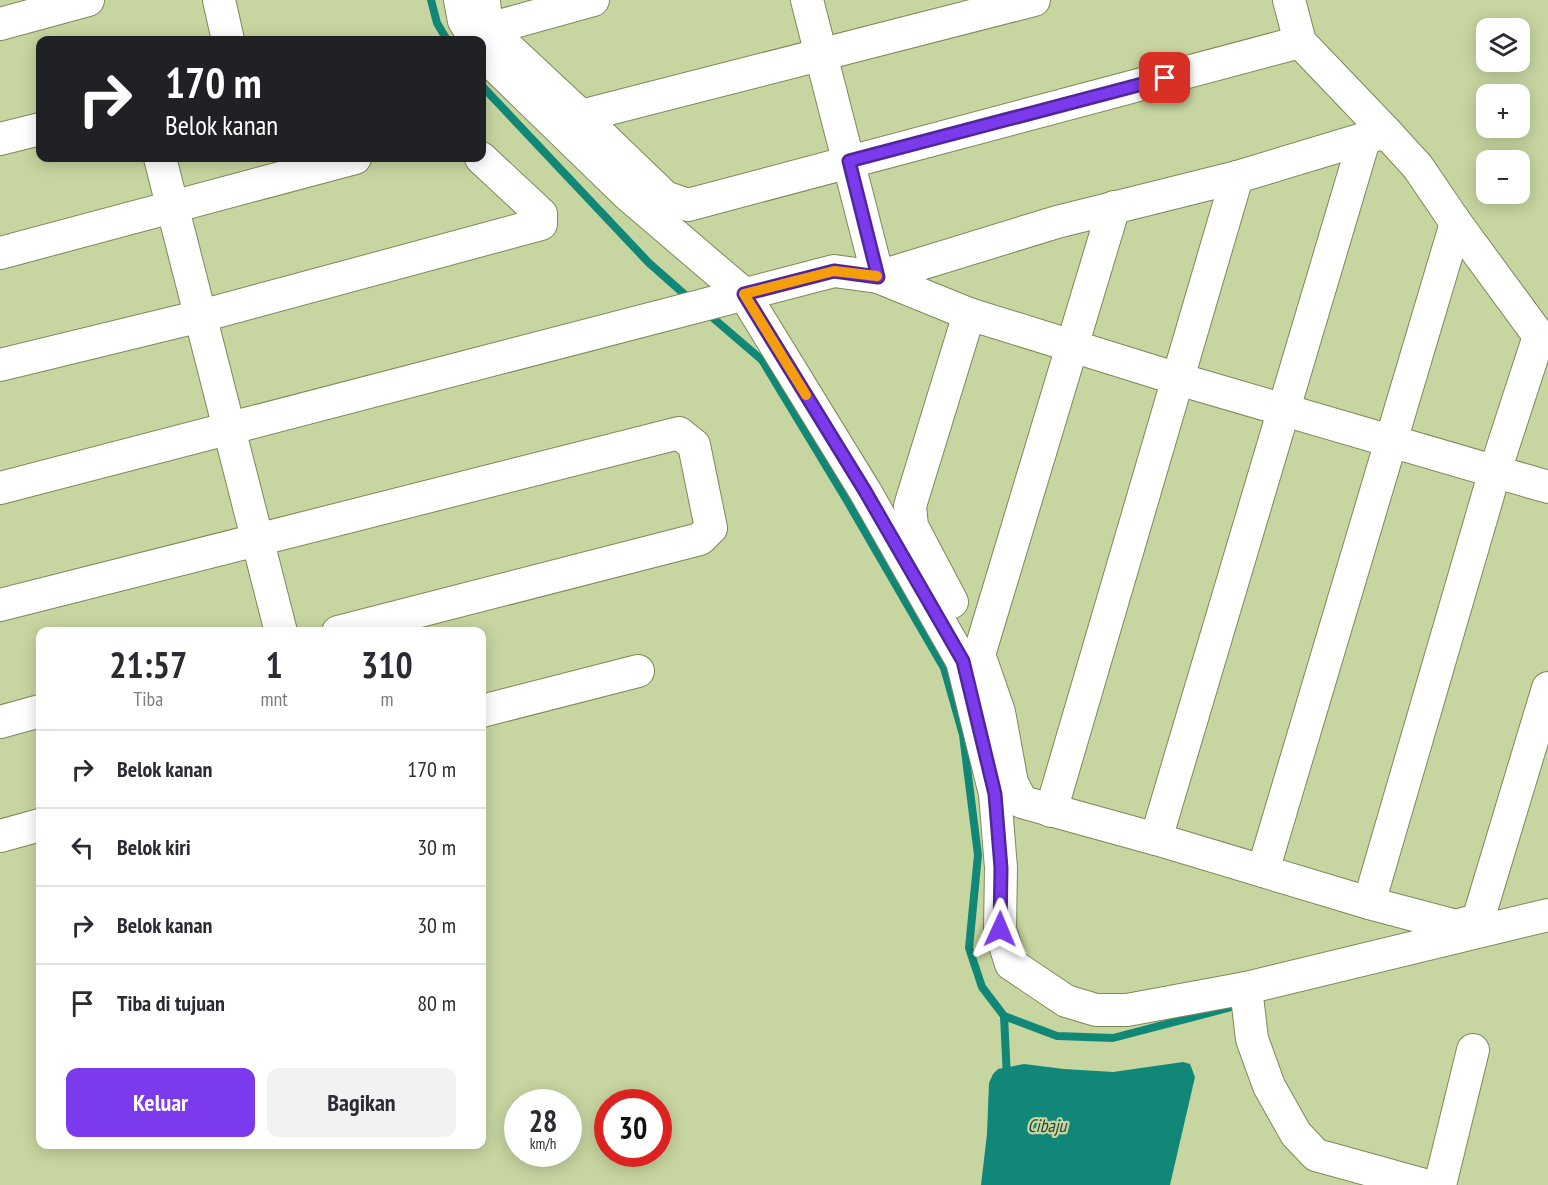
<!DOCTYPE html>
<html lang="id">
<meta charset="utf-8">
<style>
:root{--surface:#fff;--page:#f2f2f3;--text:#2b2b33;--muted:#7c7c81;--line:#e1e1e2;--accent:#7c3aed}
body{margin:0;font-family:"PT Sans Narrow",sans-serif;background:var(--page);color:var(--text);height:100vh;display:flex;flex-direction:column;font-size:22px;white-space:nowrap}
*{box-sizing:border-box;margin:0}
p{font-size:20px;color:var(--muted)}
.icon{flex:none;width:33px;height:33px;fill:none;stroke:currentColor;stroke-width:2;stroke-linecap:round;stroke-linejoin:round}
.map{position:relative;flex:1;overflow:hidden}
.details{position:absolute;left:36px;top:627px;width:450px;height:522px;display:flex;flex-direction:column;background:var(--surface);border-radius:12px;box-shadow:0 3px 15px #0003}
.details>*{flex:none}
.banner{position:absolute;left:36px;top:36px;width:450px;height:126px;border-radius:12px;box-shadow:0 3px 15px #0003;background:#202124;color:#fff;overflow:hidden}
.fabs{position:absolute;left:1476px;top:18px;display:grid;gap:12px}
.fabs a{display:grid;place-items:center;width:54px;height:54px;border-radius:12px;background:var(--surface);box-shadow:0 3px 15px #0003;font-size:30px}
.speed{position:absolute;left:504px;top:1089px;display:flex;gap:12px;font-size:30px;font-weight:700;text-align:center}
.speed>*{display:grid;place-content:center;width:78px;height:78px;border-radius:50%;background:var(--surface);box-shadow:0 3px 15px #0003;line-height:1}
.speed small{font-size:15px;font-weight:400}
.speed .limit{border:9px solid #d22;background:#fff;color:#111}
.pin{position:absolute;display:grid;place-items:center;width:51px;height:51px;color:#fff;margin:-26px;border-radius:12px;box-shadow:0 3px 9px #0006}
.me{position:absolute;width:66px;margin:-33px;rotate:1deg;stroke-linejoin:round;filter:drop-shadow(0 0 4px #0008)}
.turn{display:flex;align-items:center;gap:21px;height:126px;padding:0 30px;font-size:27px}
.turn .icon{width:78px;height:78px;stroke-width:2.5}
.turn b{display:block;font-size:42px;line-height:51px}
.eta{display:flex;justify-content:space-evenly;align-items:center;height:102px;text-align:center}
.eta b{font-size:36px;font-weight:700;line-height:42px}
.primary-button{display:flex;gap:12px;margin-top:auto;padding:12px 30px}
.primary-button a{flex:1;height:69px;border-radius:12px;background:var(--accent);color:#fff;font-size:24px;font-weight:700;line-height:69px;text-align:center}
.primary-button a+a{background:var(--page);color:var(--text)}
ul{padding:0;list-style:none}
li{display:flex;align-items:center;gap:18px;height:78px;padding:0 30px;border-top:2px solid var(--line)}
li div{flex:1}
li b{display:block;font-size:22px}
li em{font-style:normal}
.map>svg:first-child{display:block}
.water{fill:#187}
.lines{fill:none;stroke-linecap:round;stroke-linejoin:round}
.stream{stroke:#187;stroke-width:8}
.street-casing{stroke:#7d8957;stroke-width:34}
.street{stroke:#fff;stroke-width:32}
.route-casing{stroke:#51269a;stroke-width:15}
.route{stroke:#7c3aed;stroke-width:10}
.slow{stroke:#f59e0b;stroke-width:10}
.labels{text-anchor:middle;stroke-width:4.5;stroke-linejoin:round;paint-order:stroke}
.water-label{font-size:18px;font-style:italic;fill:#25443e;stroke:#c7d5a0}
</style>
<div class="map">
<svg width="1548" height="1185" viewBox="0 0 1548 1185">
<rect width="100%" height="100%" fill="#c7d5a0"/>
<!-- water -->
<path class="water" d="M1183,1062L1190,1064L1195,1077L1170,1185H981L987,1134L989,1083L993,1074L998,1069L1024,1064L1064,1069L1113,1072Z"/>
<g class="lines">
<!-- stream -->
<g class="stream">
<path d="M431,0L437,23L447,40"/>
<path d="M482,86L649,263L691,300"/>
<path d="M706,312L762,360L846,499L944,668L963,735L978,855L969,948L982,987L1004,1016L1057,1036L1113,1038L1243,1004"/>
<path d="M1004,1016L1007,1078"/>
</g>
<defs>
<g id="street">
<path d="M219,0L228,40"/>
<path d="M460,0L464,21L476,40"/>
<path d="M484,0L485,12L492,28L593,0"/>
<path d="M807,0L878,277L1057,222L1237,177L1386,132L1418,167L1456,223L1539,336"/>
<path d="M1289,0L1300,42L1386,132"/>
<path d="M0,24L88,0"/>
<path d="M492,28L505,45L581,116L1034,0"/>
<path d="M482,50L485,56L628,195L744,294L865,491L962,661L995,794L1001,868L1000,929L1011,964L1066,1001L1096,1010H1127L1246,988L1548,915"/>
<path d="M581,116L665,197L688,205L1300,42"/>
<path d="M0,139L40,129"/>
<path d="M160,158L281,632"/>
<path d="M0,253L355,158"/>
<path d="M0,365L201,316L541,224V214L481,158"/>
<path d="M0,488L834,271L878,277L969,314L1072,346L1178,379L1548,487"/>
<path d="M952,602L912,526L910,506L969,314"/>
<path d="M0,605L679,433L694,445L711,528L700,539L338,632"/>
<path d="M979,655L1114,207"/>
<path d="M982,663L999,712L1012,783L1022,802L1156,839L1369,903"/>
<path d="M482,711L638,671"/>
<path d="M0,722L40,711"/>
<path d="M1051,811L1237,177"/>
<path d="M0,836L40,825"/>
<path d="M1156,839L1364,140"/>
<path d="M1263,871L1456,223"/>
<path d="M1478,920L1548,688"/>
<path d="M1474,921L1456,926L1369,903L1495,471L1539,336L1548,339"/>
<path d="M1246,988L1252,1039L1269,1086L1296,1134L1316,1155L1424,1185"/>
<path d="M1440,1185L1473,1050"/>
</g>
</defs>
<!-- street casing -->
<use href="#street" class="street-casing"/>
<!-- street -->
<use href="#street" class="street"/>
</g>
<g class="lines">
<defs>
<path id="route" d="M1000,929L1001,868L995,794L963,661L865,491L744,294L834,271L878,277L849,161L1165,78"/>
</defs>
<!-- route casing -->
<use href="#route" class="route-casing"/>
<!-- route -->
<use href="#route" class="route"/>
<!-- slow -->
<path class="slow" d="M806,395L744,294L834,271L877,276"/>
</g>
<g class="labels">
<!-- water labels -->
<g class="water-label">
<text x="1047" y="1132">Cibaju</text>
</g>
</g>
</svg>
<div class="fabs">
<a><svg class="icon" aria-label="layers" viewBox="0 0 24 24"><path d="M12 4l9 5-9 5-9-5zM3 14l9 5 9-5"/></svg></a>
<a>+</a>
<a>−</a>
</div>
<div class="speed"><div>28<small>km/h</small></div><div class="limit">30</div></div>
<div class="pin" style="left:1165px;top:78px;background:#d93025"><svg class="icon" aria-label="arrive" viewBox="0 0 24 24"><path d="M6 21V4h12l-3 4 3 4H6"/></svg></div>
<svg class="me" style="left:1000px;top:929px" viewBox="-20 -20 40 40"><path d="M0-17L14 15 0 8-14 15z" fill="#7c3aed" stroke="#fff" stroke-width="4"/></svg>
<div class="banner">
<div class="turn"><svg class="icon" aria-label="right" viewBox="0 0 24 24"><path d="M7 20v-9h11M14 6l5 5-5 5"/></svg><div><b>170 m</b>Belok kanan</div></div>
</div>
<section class="details">
<div class="eta">
<div><b>21:57</b><p>Tiba</p></div>
<div><b>1</b><p>mnt</p></div>
<div><b>310</b><p>m</p></div>
</div>
<ul>
<li><svg class="icon" aria-label="right" viewBox="0 0 24 24"><path d="M7 20v-9h11M14 6l5 5-5 5"/></svg><div><b>Belok kanan</b></div><em>170 m</em></li>
<li><svg class="icon" aria-label="left" viewBox="0 0 24 24"><path d="M17 20v-9H6M10 6l-5 5 5 5"/></svg><div><b>Belok kiri</b></div><em>30 m</em></li>
<li><svg class="icon" aria-label="right" viewBox="0 0 24 24"><path d="M7 20v-9h11M14 6l5 5-5 5"/></svg><div><b>Belok kanan</b></div><em>30 m</em></li>
<li><svg class="icon" aria-label="arrive" viewBox="0 0 24 24"><path d="M6 21V4h12l-3 4 3 4H6"/></svg><div><b>Tiba di tujuan</b></div><em>80 m</em></li>
</ul>
<div class="primary-button"><a>Keluar</a><a>Bagikan</a></div>
</section>
</div>
